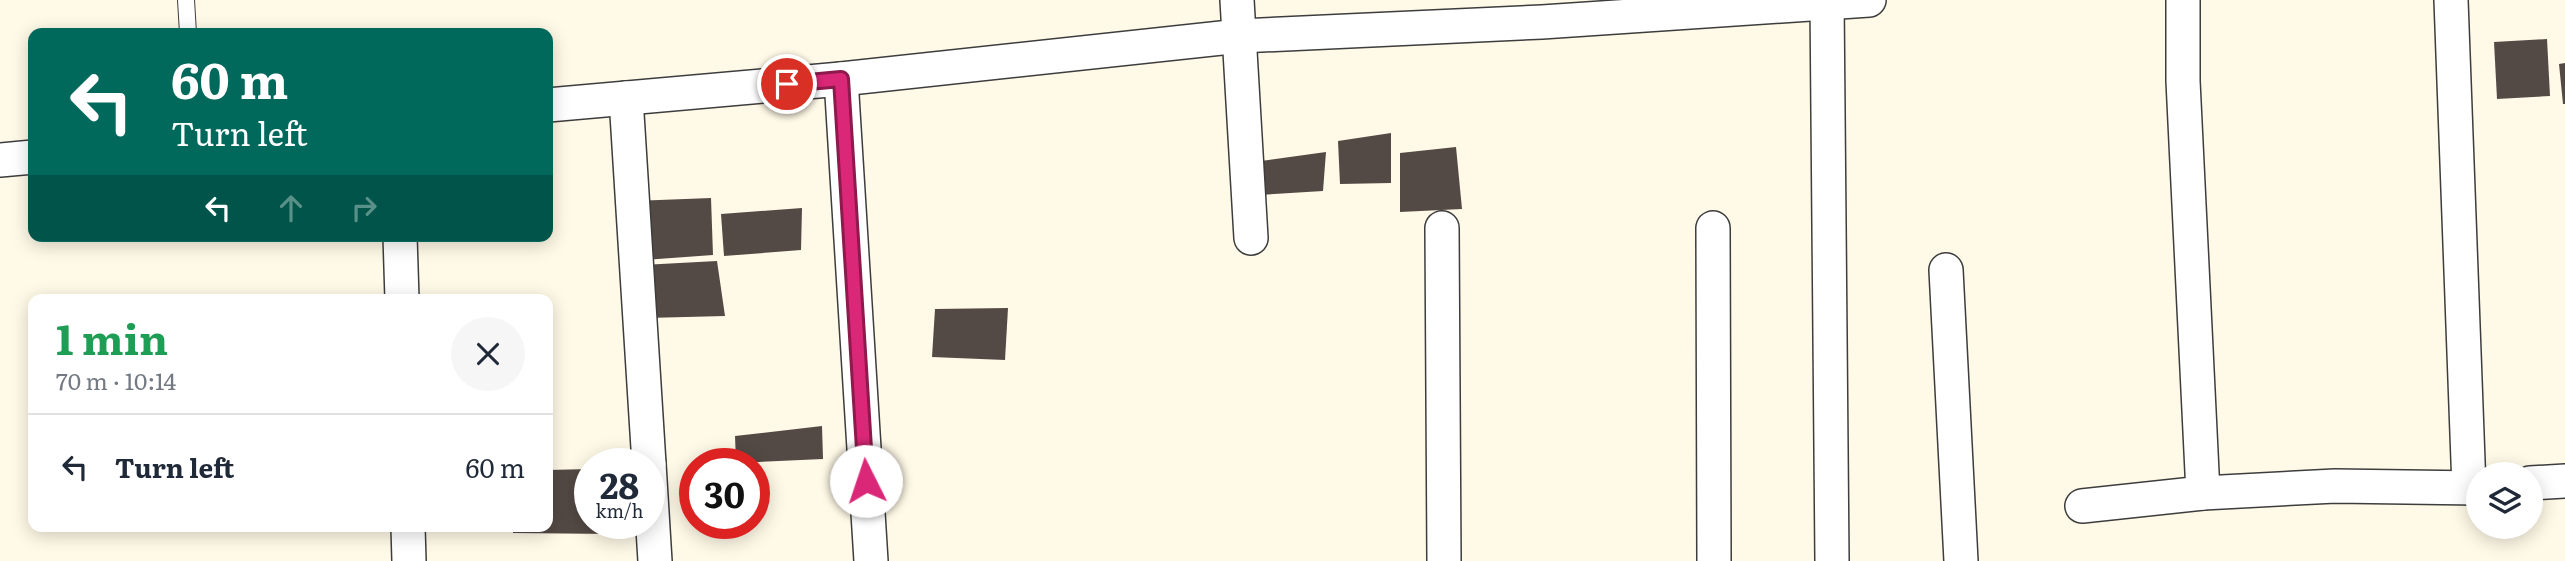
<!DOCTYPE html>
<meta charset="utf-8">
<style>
:root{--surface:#fff;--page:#f6f6f7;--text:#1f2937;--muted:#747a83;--line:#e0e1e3}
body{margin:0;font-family:Literata,serif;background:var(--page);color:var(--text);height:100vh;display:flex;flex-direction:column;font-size:26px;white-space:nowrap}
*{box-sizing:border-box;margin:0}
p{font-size:23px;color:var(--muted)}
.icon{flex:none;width:38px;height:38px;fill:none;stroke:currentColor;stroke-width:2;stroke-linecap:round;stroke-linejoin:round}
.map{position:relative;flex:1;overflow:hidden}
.sheet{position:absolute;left:28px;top:294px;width:525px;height:238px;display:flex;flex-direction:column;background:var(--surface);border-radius:14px;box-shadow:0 4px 18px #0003}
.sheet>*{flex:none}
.banner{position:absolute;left:28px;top:28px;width:525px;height:214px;border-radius:14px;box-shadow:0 4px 18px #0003;background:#00695c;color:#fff;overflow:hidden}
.tools{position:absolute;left:2466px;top:462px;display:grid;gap:14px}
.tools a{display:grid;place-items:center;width:77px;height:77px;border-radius:50%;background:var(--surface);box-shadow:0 4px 18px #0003;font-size:35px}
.speed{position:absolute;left:574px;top:448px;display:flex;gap:14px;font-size:35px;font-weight:700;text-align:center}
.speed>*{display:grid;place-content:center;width:91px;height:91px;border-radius:50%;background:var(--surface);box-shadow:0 4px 18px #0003;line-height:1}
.speed small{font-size:18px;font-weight:400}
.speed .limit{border:10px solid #d22;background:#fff;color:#111}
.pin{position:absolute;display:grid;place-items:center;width:60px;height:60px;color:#fff;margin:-30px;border:4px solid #fff;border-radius:50%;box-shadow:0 2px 7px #0007}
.me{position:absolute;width:77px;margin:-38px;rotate:356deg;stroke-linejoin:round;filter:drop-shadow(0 0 5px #0008)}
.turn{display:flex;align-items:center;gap:24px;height:147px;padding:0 28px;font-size:32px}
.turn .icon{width:91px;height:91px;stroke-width:2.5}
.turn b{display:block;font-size:49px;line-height:60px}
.lanes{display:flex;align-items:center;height:66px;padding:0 28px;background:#0003;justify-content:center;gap:35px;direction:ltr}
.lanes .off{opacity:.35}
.round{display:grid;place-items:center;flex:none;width:74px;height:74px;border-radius:37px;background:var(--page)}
.headline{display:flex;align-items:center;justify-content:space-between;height:119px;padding:0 28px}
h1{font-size:42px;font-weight:700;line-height:52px;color:#1e9e55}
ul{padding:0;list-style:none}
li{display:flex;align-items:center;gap:21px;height:105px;padding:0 28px;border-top:2px solid var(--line)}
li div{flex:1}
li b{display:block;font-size:26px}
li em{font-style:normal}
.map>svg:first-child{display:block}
.building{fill:#544a45}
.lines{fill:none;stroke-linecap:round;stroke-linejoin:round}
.service-casing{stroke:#3d3d3d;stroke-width:18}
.minor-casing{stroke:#3d3d3d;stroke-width:36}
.service{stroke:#fff;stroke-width:16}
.minor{stroke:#fff;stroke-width:33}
.route-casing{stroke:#8e194d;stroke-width:18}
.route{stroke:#db2777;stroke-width:12}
</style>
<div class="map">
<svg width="2565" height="561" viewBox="0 0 2565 561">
<rect width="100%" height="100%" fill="#fff9e7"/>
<!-- building -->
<g class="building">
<path d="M2547,39L2550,96L2497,99L2494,42Z"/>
<path d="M2565,63V104H2563L2559,64Z"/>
<path d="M1391,133V183L1340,184L1338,141Z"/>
<path d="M1456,147L1462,209L1400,212V153Z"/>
<path d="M1326,152L1323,191L1258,195L1254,162Z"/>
<path d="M711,198L713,255L644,260L633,201Z"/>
<path d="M802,208L801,250L724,256L721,214Z"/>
<path d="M717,261L725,316L646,318L642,265Z"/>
<path d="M1008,308L1005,360L932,357L935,309Z"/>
<path d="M822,426L823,459L736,463L735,436Z"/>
<path d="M590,469V523H612V534L513,533V527H548V470Z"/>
</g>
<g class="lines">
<defs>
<path id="service" d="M186,0L188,33"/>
<g id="minor">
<path d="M1237,0L1251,238"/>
<path d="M1827,0L1832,561"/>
<path d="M2183,0V81L2203,493"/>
<path d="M2451,0L2469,488"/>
<path d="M841,79L871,561"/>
<path d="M626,98L649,464"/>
<path d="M548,105L841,79L1240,36L1542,22L1869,0"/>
<path d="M0,160L33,157"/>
<path d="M1442,228L1444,561"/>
<path d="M1713,228L1714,561"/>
<path d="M400,236L402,299"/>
<path d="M1946,270L1961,561"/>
<path d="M649,464L655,561"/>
<path d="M2530,483L2565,481"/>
<path d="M2082,506L2203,493L2335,486L2478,488"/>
<path d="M408,527L409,561"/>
</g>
</defs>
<!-- service casing -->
<use href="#service" class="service-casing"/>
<!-- minor casing -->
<use href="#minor" class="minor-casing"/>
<!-- service -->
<use href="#service" class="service"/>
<!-- minor -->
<use href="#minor" class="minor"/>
</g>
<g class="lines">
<defs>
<path id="route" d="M787,84L841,79L866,481"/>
</defs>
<!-- route casing -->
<use href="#route" class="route-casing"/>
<!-- route -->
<use href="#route" class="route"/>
</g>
</svg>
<div class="tools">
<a><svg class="icon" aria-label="layers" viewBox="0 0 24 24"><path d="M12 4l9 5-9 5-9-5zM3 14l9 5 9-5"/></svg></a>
</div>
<div class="speed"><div>28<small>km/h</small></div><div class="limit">30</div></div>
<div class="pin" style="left:787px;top:84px;background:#d93025"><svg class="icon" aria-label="arrive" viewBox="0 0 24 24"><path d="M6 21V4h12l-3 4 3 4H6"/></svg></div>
<svg class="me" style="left:866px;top:481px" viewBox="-20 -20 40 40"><circle r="19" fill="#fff"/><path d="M0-13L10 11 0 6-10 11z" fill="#db2777"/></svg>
<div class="banner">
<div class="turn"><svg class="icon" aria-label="left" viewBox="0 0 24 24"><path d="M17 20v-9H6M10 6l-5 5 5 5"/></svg><div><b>60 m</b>Turn left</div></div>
<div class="lanes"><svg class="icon" aria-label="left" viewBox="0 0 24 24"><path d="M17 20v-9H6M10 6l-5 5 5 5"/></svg><svg class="icon off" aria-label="ahead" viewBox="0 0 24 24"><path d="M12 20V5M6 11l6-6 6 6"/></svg><svg class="icon off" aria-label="right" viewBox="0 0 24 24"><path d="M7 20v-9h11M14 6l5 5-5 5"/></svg></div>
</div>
<section class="sheet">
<div class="headline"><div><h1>1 min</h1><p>70 m · 10:14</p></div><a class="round"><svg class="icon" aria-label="close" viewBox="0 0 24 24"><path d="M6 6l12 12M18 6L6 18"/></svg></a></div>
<ul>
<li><svg class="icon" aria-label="left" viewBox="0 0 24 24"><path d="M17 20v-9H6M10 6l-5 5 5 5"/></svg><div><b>Turn left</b></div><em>60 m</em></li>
</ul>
</section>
</div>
